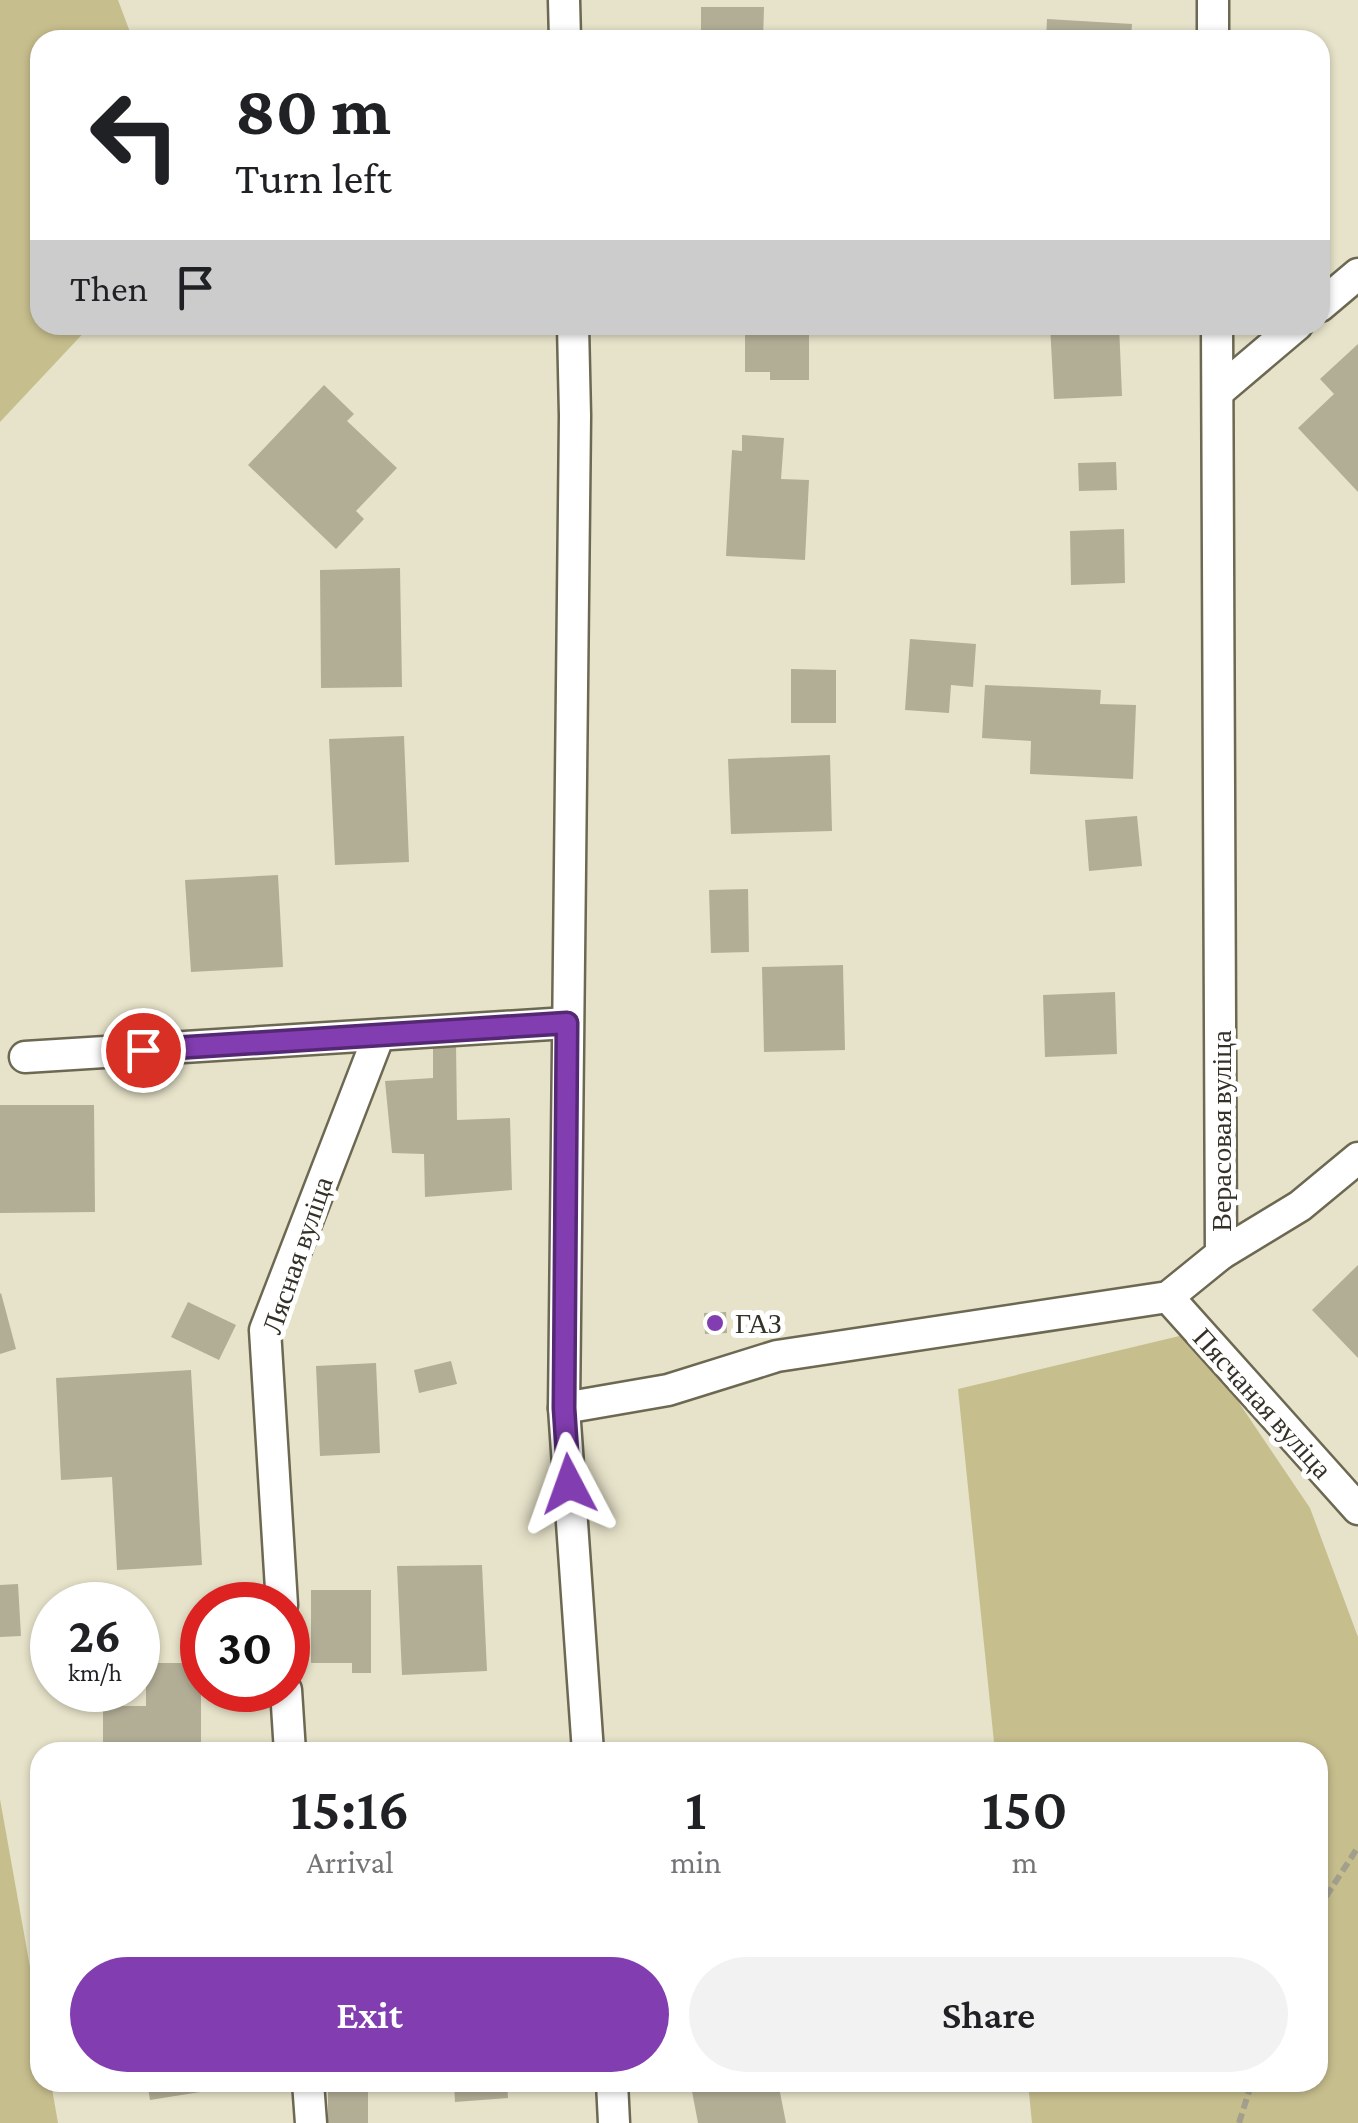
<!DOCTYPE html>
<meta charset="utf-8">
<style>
:root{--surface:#fff;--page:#f2f2f2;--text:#202124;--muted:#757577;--accent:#823db1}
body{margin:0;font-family:"Crimson Pro",serif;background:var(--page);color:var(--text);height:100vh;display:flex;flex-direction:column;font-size:38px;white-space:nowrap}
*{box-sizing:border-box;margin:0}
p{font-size:32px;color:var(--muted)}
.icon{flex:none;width:55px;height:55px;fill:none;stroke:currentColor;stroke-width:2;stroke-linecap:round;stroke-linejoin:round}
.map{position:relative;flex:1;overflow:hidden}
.drawer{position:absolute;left:30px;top:1742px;width:1298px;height:350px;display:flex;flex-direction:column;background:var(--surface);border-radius:30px;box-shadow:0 2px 8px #0004}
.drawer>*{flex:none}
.banner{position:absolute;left:30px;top:30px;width:1300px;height:305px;border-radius:30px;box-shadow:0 2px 8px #0004;background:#fff;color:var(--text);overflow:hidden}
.speed{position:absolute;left:30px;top:1582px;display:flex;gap:20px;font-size:50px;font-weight:700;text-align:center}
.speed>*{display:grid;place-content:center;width:130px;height:130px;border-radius:50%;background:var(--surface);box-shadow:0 2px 8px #0004;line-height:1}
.speed small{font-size:25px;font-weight:400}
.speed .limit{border:15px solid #d22;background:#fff;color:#111}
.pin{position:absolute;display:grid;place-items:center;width:85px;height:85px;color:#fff;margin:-42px;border:5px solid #fff;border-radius:50%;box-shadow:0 2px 10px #0007}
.me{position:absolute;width:110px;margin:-55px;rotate:356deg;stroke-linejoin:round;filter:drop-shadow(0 0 8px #0008)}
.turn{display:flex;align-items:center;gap:35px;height:210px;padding:0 40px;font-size:45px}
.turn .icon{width:130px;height:130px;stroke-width:2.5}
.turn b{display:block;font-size:70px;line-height:85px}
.then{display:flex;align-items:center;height:95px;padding:0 40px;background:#0003;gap:20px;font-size:38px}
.eta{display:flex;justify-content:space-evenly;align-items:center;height:170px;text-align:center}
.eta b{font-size:60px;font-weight:600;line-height:70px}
.action{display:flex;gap:20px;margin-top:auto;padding:20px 40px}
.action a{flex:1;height:115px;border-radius:60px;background:var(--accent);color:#fff;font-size:40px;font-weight:600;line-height:115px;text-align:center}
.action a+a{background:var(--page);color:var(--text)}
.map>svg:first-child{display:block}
.green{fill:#c7be8e}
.building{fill:#b2ae96}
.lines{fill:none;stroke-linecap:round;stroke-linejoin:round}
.street-casing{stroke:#6c6852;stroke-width:35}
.path{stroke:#a29f8c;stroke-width:6;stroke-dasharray:10 5;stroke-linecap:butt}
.street{stroke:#fff;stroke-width:30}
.route-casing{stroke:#542873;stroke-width:25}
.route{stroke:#823db1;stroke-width:18}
.poi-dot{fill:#823db1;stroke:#fff;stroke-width:4}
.labels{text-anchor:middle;stroke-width:10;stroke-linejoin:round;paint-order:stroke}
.street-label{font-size:28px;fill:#343228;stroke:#fff}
.poi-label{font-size:28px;fill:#343228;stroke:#fff;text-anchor:start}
</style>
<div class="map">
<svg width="1358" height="2123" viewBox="0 0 1358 2123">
<rect width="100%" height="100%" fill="#e7e3ca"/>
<!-- green -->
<g class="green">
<path d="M0,0H118L133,40H40V325H91L0,422Z"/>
<path d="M1192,1333L1310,1508L1358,1637V2123H1032L1028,2083L1318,2082V1752H995L958,1389Z"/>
<path d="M0,1799L40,2023V2082L51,2083L58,2123H0Z"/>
</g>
<!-- building -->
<g class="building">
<path d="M701,7H764L763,40H701Z"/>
<path d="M1047,19L1132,24L1131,40H1046Z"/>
<path d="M745,325H809V380H770V372H745Z"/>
<path d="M1050,325H1119L1122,396L1054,399Z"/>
<path d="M1358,344V492L1298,428L1334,394L1320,379Z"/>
<path d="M324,385L354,414L347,421L397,468L356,511L364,519L336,549L248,465Z"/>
<path d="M742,435L784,438L781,479L809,480L805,560L726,556L732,450L742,451Z"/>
<path d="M1116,462L1117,490L1079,491L1078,463Z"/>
<path d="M1124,529L1125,583L1071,585L1070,531Z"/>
<path d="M400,568L402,687L321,688L320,570Z"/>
<path d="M910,639L976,644L973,687L951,685L949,713L905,710Z"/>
<path d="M791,669L836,670V723H791Z"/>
<path d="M985,685L1101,690L1100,704L1136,705L1133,779L1030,774L1031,741L982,738Z"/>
<path d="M404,736L409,862L335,865L329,739Z"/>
<path d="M830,755L832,831L731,834L728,759Z"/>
<path d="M1137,816L1142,866L1089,871L1085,820Z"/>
<path d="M278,875L283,967L191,972L185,880Z"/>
<path d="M748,889L749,952L711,953L709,890Z"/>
<path d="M843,965L845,1050L764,1052L762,967Z"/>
<path d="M1115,992L1117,1054L1045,1057L1043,995Z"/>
<path d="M456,1043L457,1120L510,1118L512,1190L425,1197L424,1154L392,1153L385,1081L433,1078V1044Z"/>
<path d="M0,1105H94L95,1212L0,1213Z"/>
<path d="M1358,1265V1358L1312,1310Z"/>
<path d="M1,1293L16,1349L0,1354V1294Z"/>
<path d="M188,1302L236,1325L219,1360L171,1337Z"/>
<path d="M726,1312L727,1333L705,1334L704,1313Z"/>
<path d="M451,1361L457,1384L419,1393L414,1370Z"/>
<path d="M376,1363L380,1453L320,1456L316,1366Z"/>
<path d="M191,1370L202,1565L117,1570L112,1477L61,1480L56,1378Z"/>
<path d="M482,1565L487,1671L402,1675L397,1566Z"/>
<path d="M18,1584L21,1636L0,1637V1585Z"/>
<path d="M311,1590H371V1673H352V1663H311Z"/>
<path d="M146,1663H201V1752H103V1706H146Z"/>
<path d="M147,2082H212L213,2090L150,2100Z"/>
<rect x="328" y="2082" width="40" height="41"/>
<path d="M454,2082H507L508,2098L455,2102Z"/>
<path d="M709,2082H778L786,2123H698L691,2086Z"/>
</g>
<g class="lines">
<defs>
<g id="street">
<path d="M564,0L565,40"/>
<path d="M1213,0V40"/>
<path d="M1320,306L1358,274"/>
<path d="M573,325L575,416L564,1408L588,1752"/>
<path d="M1218,392L1297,325"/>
<path d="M25,1057L567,1023"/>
<path d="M1221,1254L1300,1206L1358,1158"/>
<path d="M1168,1297L1358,1509"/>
<path d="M564,1408L668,1390L777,1356L1168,1297L1221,1254L1217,325"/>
<path d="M282,1605L265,1330L379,1035"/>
<path d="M286,1690L290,1752"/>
<path d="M308,2082L311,2123"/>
<path d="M612,2082L614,2123"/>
</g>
</defs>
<!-- street casing -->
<use href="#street" class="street-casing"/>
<!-- path -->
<g class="path">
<path d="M1318,1909L1358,1847"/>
<path d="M1239,2123L1252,2082"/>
</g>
<!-- street -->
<use href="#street" class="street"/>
</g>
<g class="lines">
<defs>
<path id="route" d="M143,1050L567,1023L564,1408L569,1484"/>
</defs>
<!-- route casing -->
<use href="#route" class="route-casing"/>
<!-- route -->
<use href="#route" class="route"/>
</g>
<!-- markers -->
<circle class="poi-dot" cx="715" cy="1323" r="10"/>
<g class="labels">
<!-- street labels -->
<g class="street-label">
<text transform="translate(1221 1131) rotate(-90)" y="10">Верасовая вуліца</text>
<text transform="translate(297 1255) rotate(-71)" y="10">Лясная вуліца</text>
<text transform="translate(1263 1403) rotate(48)" y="10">Пясчаная вуліца</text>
</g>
<!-- poi labels -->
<g class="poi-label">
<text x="735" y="1333">ГАЗ</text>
</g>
</g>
</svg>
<div class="speed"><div>26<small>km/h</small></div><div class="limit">30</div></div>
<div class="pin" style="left:143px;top:1050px;background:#d93025"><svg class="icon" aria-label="arrive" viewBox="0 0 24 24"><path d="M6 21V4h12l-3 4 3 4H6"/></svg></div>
<svg class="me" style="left:569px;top:1484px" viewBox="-20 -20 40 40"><path d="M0-17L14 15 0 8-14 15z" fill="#823db1" stroke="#fff" stroke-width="4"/></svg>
<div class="banner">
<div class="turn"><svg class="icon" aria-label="left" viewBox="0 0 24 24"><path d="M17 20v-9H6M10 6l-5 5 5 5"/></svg><div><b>80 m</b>Turn left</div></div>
<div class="then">Then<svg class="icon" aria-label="arrive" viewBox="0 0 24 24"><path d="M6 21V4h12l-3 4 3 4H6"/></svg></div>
</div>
<section class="drawer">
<div class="eta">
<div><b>15:16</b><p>Arrival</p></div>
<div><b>1</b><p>min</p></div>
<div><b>150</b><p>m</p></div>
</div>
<div class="action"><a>Exit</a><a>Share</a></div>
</section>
</div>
